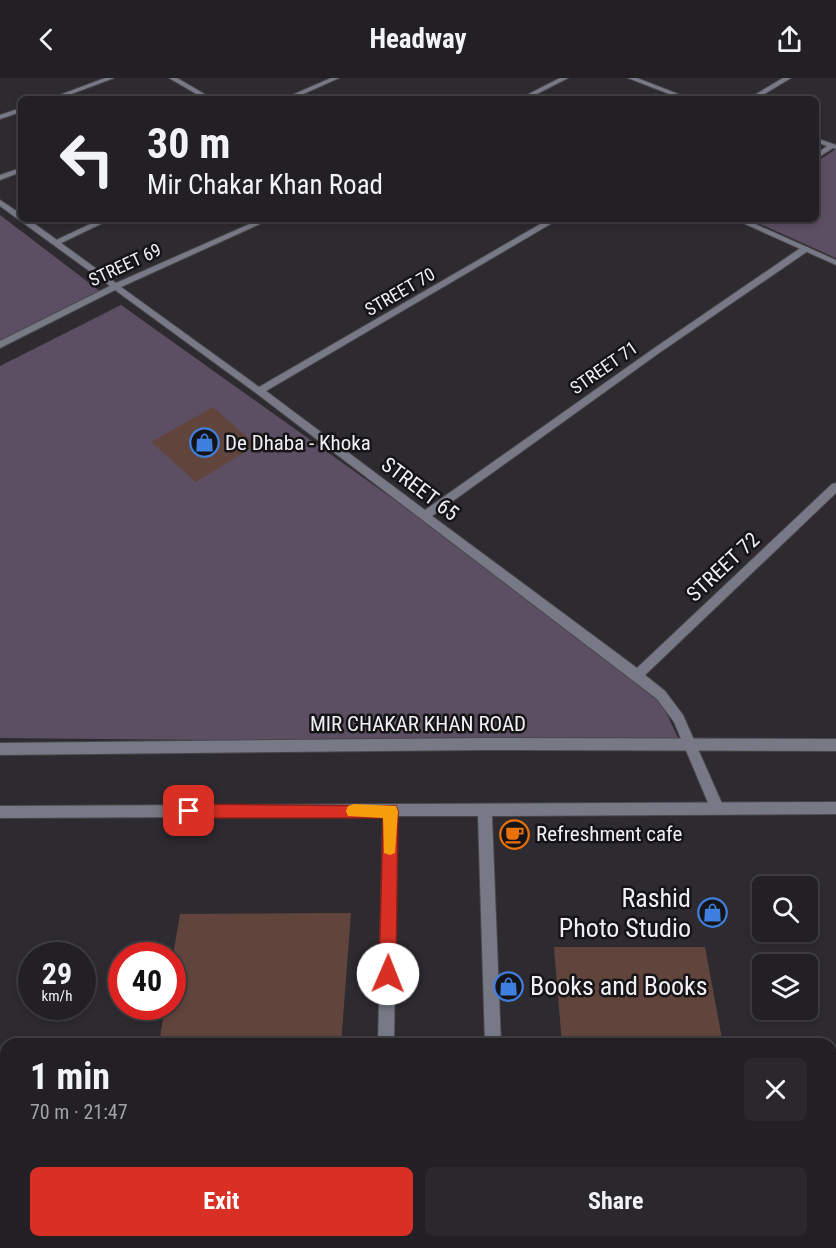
<!DOCTYPE html>
<meta charset="utf-8">
<style>
:root{--surface:#222024;--page:#2a282c;--text:#f1f3f6;--muted:#a2a3a6;--line:#3f3e41;--accent:#d93025}
body{margin:0;font-family:"Roboto Condensed",sans-serif;background:var(--page);color:var(--text);height:100vh;display:flex;flex-direction:column;font-size:22px;white-space:nowrap}
*{box-sizing:border-box;margin:0}
p{font-size:20px;color:var(--muted)}
.icon{flex:none;width:33px;height:33px;fill:none;stroke:currentColor;stroke-width:2;stroke-linecap:round;stroke-linejoin:round}
.map{position:relative;flex:1;overflow:hidden}
.drawer{position:absolute;left:0px;top:960px;width:837px;height:210px;display:flex;flex-direction:column;background:var(--surface);border-radius:18px 18px 0 0;box-shadow:0 3px 9px #0003,0 0 0 2px var(--line)}
.drawer>*{flex:none}
.banner{position:absolute;left:18px;top:18px;width:801px;height:126px;border-radius:9px;box-shadow:0 3px 9px #0003,0 0 0 2px var(--line);background:#222024;color:var(--text);overflow:hidden}
.buttons{position:absolute;left:752px;top:798px;display:grid;gap:12px}
.buttons a{display:grid;place-items:center;width:66px;height:66px;border-radius:9px;background:var(--surface);box-shadow:0 3px 9px #0003,0 0 0 2px var(--line);font-size:30px}
.speed{position:absolute;left:18px;top:864px;display:flex;gap:12px;font-size:30px;font-weight:700;text-align:center}
.speed>*{display:grid;place-content:center;width:78px;height:78px;border-radius:50%;background:var(--surface);box-shadow:0 3px 9px #0003,0 0 0 2px var(--line);line-height:1}
.speed small{font-size:15px;font-weight:400}
.speed .limit{border:9px solid #d22;background:#fff;color:#111}
.pin{position:absolute;display:grid;place-items:center;width:51px;height:51px;color:#fff;margin:-26px;border-radius:12px;box-shadow:0 3px 9px #0006}
.me{position:absolute;width:66px;margin:-33px;rotate:1deg;stroke-linejoin:round;filter:drop-shadow(0 0 4px #0008)}
.turn{display:flex;align-items:center;gap:21px;height:126px;padding:0 30px;font-size:27px}
.turn .icon{width:78px;height:78px;stroke-width:2.5}
.turn b{display:block;font-size:42px;line-height:51px}
.round{display:grid;place-items:center;flex:none;width:63px;height:63px;border-radius:9px;background:var(--page)}
.headline{display:flex;align-items:center;justify-content:space-between;height:102px;padding:0 30px}
h1{font-size:36px;font-weight:700;line-height:45px}
.button{display:flex;gap:12px;margin-top:auto;padding:12px 30px}
.button a{flex:1;height:69px;border-radius:9px;background:var(--accent);color:#fff;font-size:24px;font-weight:700;line-height:69px;text-align:center}
.button a+a{background:var(--page);color:var(--text)}
header{display:flex;justify-content:space-between;align-items:center;height:78px;padding:0 30px;background:var(--surface);font-size:27px;font-weight:700}
.map>svg:first-child{display:block}
.green{fill:#5d4f63}
.building{fill:#61453d}
.lines{fill:none;stroke-linecap:round;stroke-linejoin:round}
.service-casing{stroke:#49464b;stroke-width:2}
.minor-casing{stroke:#49464b;stroke-width:2}
.tertiary-casing{stroke:#49464b;stroke-width:2}
.service{fill:#777a86;fill-rule:evenodd}
.minor{fill:#777a86;fill-rule:evenodd}
.tertiary{fill:#777a86;fill-rule:evenodd}
.route{fill:#d93025;stroke:#8d1f18;stroke-width:1.5}
.slow{fill:#f59e0b}
.labels{text-anchor:middle;stroke-width:5;stroke-linejoin:round;paint-order:stroke}
.far-street-label{font-size:18px;fill:#f2eff3;stroke:#151416}
.poi-label{font-size:21px;fill:#f2eff3;stroke:#151416;text-anchor:start}
.street-label{font-size:21px;fill:#f2eff3;stroke:#151416}
.near-poi-label{font-size:26px;fill:#f2eff3;stroke:#151416;text-anchor:end}
</style>
<header><svg class="icon" aria-label="back" viewBox="0 0 24 24"><path d="M15 5l-7 7 7 7"/></svg>Headway<svg class="icon" aria-label="share" viewBox="0 0 24 24"><path d="M12 15V3M7 8l5-5 5 5M5 13v7h14v-7"/></svg></header>
<div class="map">
<svg width="836" height="1170" viewBox="0 0 836 1170">
<rect width="100%" height="100%" fill="#2e2b30"/>
<!-- green -->
<g class="green">
<path d="M836,71V180L749,141H816V84Z"/>
<path d="M0,137L105,217L0,269Z"/>
<path d="M121,227L653,606L678,660L411,664L0,660V288Z"/>
</g>
<!-- building -->
<g class="building">
<path d="M213,329L256,367L196,404L151,364Z"/>
<path d="M351,835L341,966H159L165,928H172V883L180,836Z"/>
<path d="M554,869H705L723,966H562Z"/>
<path d="M831,1120H836V1170H809L808,1164H831Z"/>
<path d="M0,1123H6V1164H34L32,1170H0Z"/>
<path d="M122,1164H338V1170H121Z"/>
<path d="M580,1164H761L762,1170H581Z"/>
</g>
<g class="lines">
<defs>
<g id="service">
<path d="M169,0H177L213,21H205Z"/>
<path d="M628,0H637L691,21H682Z"/>
<path d="M816,60L836,67V71L833,70L816,81V76L827,68L816,64Z"/>
<path d="M21,90V94L0,102V97Z"/>
<path d="M101,141H111L57,167L50,165Z"/>
<path d="M734,141H744L836,182V187Z"/>
<path d="M43,1164H61L60,1170H42Z"/>
</g>
<g id="minor">
<path d="M105,0H114L58,21H49Z"/>
<path d="M331,0H339L292,21H283Z"/>
<path d="M560,0H568L527,21H519Z"/>
<path d="M783,0H791L756,21H748Z"/>
<path d="M21,30V34L0,41V37Z"/>
<path d="M0,122L21,136V141H28L116,205L261,141H271L121,209L259,309L549,141H559L266,313L425,432L653,271L802,169H808V173L659,275L432,438L637,590L832,406L836,405V415L645,597L665,613L683,637L724,730L722,734L717,736L712,734L674,644L657,621L256,315L115,212L0,270V263L110,208L0,128Z"/>
</g>
<g id="tertiary">
<path d="M482,660L836,661V673L482,672L0,677V665Z"/>
<path d="M836,724V736L492,738L501,966H485L478,738H397L394,966H378L383,738L0,740V728Z"/>
<rect x="374" y="1164" width="18" height="6"/>
<rect x="491" y="1164" width="18" height="6"/>
</g>
</defs>
<!-- service casing -->
<use href="#service" class="service-casing"/>
<!-- minor casing -->
<use href="#minor" class="minor-casing"/>
<!-- tertiary casing -->
<use href="#tertiary" class="tertiary-casing"/>
<!-- service -->
<use href="#service" class="service"/>
<!-- minor -->
<use href="#minor" class="minor"/>
<!-- tertiary -->
<use href="#tertiary" class="tertiary"/>
</g>
<!-- route -->
<path class="route" d="M189,726L396,728L398,733L396,896L394,902L388,905L382,902L379,896L383,740H189L183,738L181,733L183,728Z"/>
<!-- slow -->
<path class="slow" d="M354,726L396,728L398,733L395,775L390,777L384,775L383,740L348,738L346,733L348,728Z"/>
<!-- icons -->
<defs>
<symbol id="shop-ring" viewBox="-11 -11 22 22"><circle r="9.5" fill="#151416" stroke="#3f7fe0" stroke-width="1.5"/><path d="M-5-2.5h2.3a2.7 3.5 0 0 1 5.4 0H5L5.5 6h-11ZM-1.5-2.5h3a1.5 2.3 0 0 0-3 0Z" fill="#3f7fe0"/></symbol>
<symbol id="cafe-ring" viewBox="-11 -11 22 22"><circle r="9.5" fill="#151416" stroke="#e8710a" stroke-width="1.5"/><path d="M-5.5-4.5H6V0H3Q3 3.5 0 3.5H-2.5Q-5.5 3.5-5.5 0ZM3-3.2v2h1.7v-2ZM-6 4.5H4V6H-6Z" fill="#e8710a"/></symbol>
</defs>
<g fill-rule="evenodd">
<use href="#shop-ring" x="188" y="348" width="33" height="33"/>
<use href="#cafe-ring" x="498" y="740" width="33" height="33"/>
<use href="#shop-ring" x="696" y="818" width="33" height="33"/>
<use href="#shop-ring" x="492" y="892" width="33" height="33"/>
</g>
<g class="labels">
<!-- far-street labels -->
<g class="far-street-label">
<text transform="translate(125 187) rotate(-25)" y="6">STREET 69</text>
<text transform="translate(400 214) rotate(-30)" y="6">STREET 70</text>
<text transform="translate(604 290) rotate(-35)" y="6">STREET 71</text>
</g>
<!-- poi labels -->
<g class="poi-label">
<text x="225" y="372">De Dhaba - Khoka</text>
<text x="536" y="763">Refreshment cafe</text>
</g>
<!-- street labels -->
<g class="street-label">
<text transform="translate(420 411) rotate(37)" y="7">STREET 65</text>
<text transform="translate(723 489) rotate(-43)" y="7">STREET 72</text>
<text x="418" y="653">MIR CHAKAR KHAN ROAD</text>
</g>
<!-- near-poi labels -->
<g class="near-poi-label">
<text x="691" y="829">Rashid<tspan x="691" dy="30">Photo Studio</tspan></text>
<text x="530" y="917" text-anchor="start">Books and Books</text>
</g>
</g>
</svg>
<div class="buttons">
<a><svg class="icon" aria-label="search" viewBox="0 0 24 24"><circle cx="10" cy="10" r="6"/><path d="M15 15l6 6"/></svg></a>
<a><svg class="icon" aria-label="layers" viewBox="0 0 24 24"><path d="M12 4l9 5-9 5-9-5zM3 14l9 5 9-5"/></svg></a>
</div>
<div class="speed"><div>29<small>km/h</small></div><div class="limit">40</div></div>
<div class="pin" style="left:189px;top:733px;background:#d93025"><svg class="icon" aria-label="arrive" viewBox="0 0 24 24"><path d="M6 21V4h12l-3 4 3 4H6"/></svg></div>
<svg class="me" style="left:388px;top:896px" viewBox="-20 -20 40 40"><circle r="19" fill="#fff"/><path d="M0-13L10 11 0 6-10 11z" fill="#d93025"/></svg>
<div class="banner">
<div class="turn"><svg class="icon" aria-label="left" viewBox="0 0 24 24"><path d="M17 20v-9H6M10 6l-5 5 5 5"/></svg><div><b>30 m</b>Mir Chakar Khan Road</div></div>
</div>
<section class="drawer">
<div class="headline"><div><h1>1 min</h1><p>70 m · 21:47</p></div><a class="round"><svg class="icon" aria-label="close" viewBox="0 0 24 24"><path d="M6 6l12 12M18 6L6 18"/></svg></a></div>
<div class="button"><a>Exit</a><a>Share</a></div>
</section>
</div>
